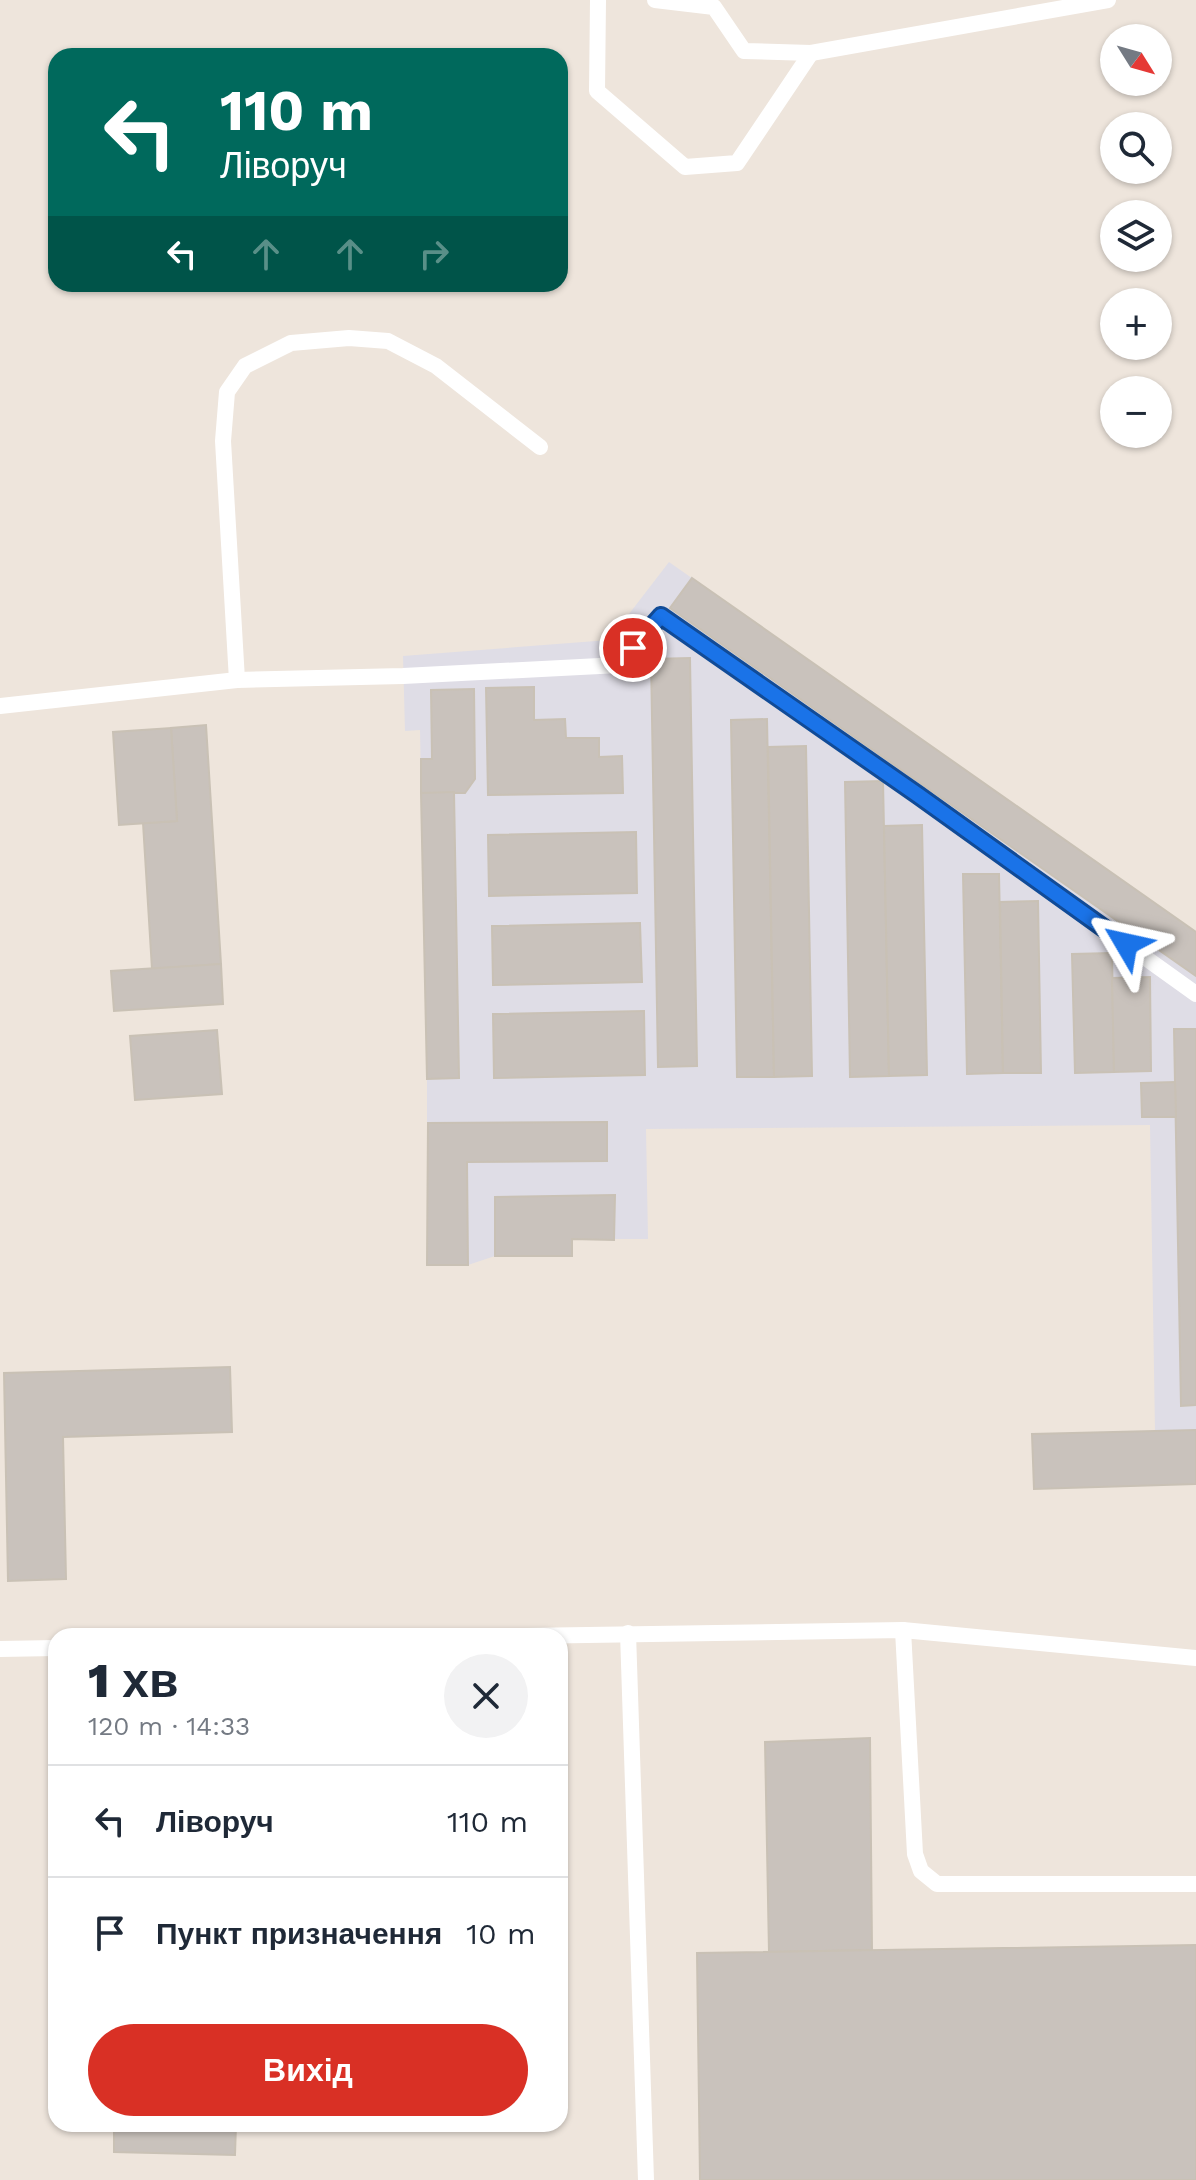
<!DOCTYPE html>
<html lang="uk">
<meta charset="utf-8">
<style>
:root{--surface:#fff;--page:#f2f2f3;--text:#1f2937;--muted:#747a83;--line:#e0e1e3;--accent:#d93025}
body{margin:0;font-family:"Work Sans",sans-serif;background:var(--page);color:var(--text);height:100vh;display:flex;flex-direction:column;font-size:30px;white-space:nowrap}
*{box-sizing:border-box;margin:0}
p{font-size:26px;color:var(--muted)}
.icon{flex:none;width:44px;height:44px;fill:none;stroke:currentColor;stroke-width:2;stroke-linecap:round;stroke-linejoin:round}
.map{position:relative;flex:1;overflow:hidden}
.panel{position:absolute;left:48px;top:1628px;width:520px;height:504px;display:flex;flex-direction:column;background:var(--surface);border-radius:24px;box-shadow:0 2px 6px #0004}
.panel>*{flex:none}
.banner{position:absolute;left:48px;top:48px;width:520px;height:244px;border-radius:24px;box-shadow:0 2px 6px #0004;background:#00695c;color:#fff;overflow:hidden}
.needle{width:52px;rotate:127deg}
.buttons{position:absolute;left:1100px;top:24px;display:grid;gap:16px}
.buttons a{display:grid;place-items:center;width:72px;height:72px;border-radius:50%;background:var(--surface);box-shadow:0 2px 6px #0004;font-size:40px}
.pin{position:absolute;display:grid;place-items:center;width:68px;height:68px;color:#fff;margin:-34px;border:4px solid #fff;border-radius:50%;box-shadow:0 2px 8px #0007}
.me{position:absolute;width:88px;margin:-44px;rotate:306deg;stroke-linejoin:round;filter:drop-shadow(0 0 6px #0008)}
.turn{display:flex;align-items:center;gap:28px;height:168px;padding:0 40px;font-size:36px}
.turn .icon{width:104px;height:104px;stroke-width:2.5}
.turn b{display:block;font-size:56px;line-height:68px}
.lanes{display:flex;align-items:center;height:76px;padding:0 40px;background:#0003;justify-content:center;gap:40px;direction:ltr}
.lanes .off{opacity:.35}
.round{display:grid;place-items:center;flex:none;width:84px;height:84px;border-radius:42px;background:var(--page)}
.head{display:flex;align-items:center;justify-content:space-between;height:136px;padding:0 40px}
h1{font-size:48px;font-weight:800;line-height:60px}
.button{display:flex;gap:16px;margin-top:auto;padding:16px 40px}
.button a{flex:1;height:92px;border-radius:48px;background:var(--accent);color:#fff;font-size:32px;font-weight:800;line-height:92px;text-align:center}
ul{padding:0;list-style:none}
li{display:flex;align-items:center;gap:24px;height:112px;padding:0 40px;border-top:2px solid var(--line)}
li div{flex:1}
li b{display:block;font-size:30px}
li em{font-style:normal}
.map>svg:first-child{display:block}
.industrial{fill:#dfdde6}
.building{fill:#c9c2bc;stroke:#c9c1b5;stroke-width:2}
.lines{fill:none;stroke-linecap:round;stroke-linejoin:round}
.lane{stroke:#fff;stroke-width:16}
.route-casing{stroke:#114b97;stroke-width:20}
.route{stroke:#1a73e8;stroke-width:14}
</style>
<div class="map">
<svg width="1196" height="2180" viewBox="0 0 1196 2180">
<rect width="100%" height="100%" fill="#eee5dc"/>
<!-- industrial -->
<path class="industrial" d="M669,562L1196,932V1430L1155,1431L1150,1125L646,1129L648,1239H572V1256H495L468,1265H427V1079L420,730L405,731L403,656L609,640Z"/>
<!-- building -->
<g class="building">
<path d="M692,578L1196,932V976L670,608Z"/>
<path d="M690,658L697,1066L658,1067L651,659Z"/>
<path d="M534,687V720L565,719L566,738H599V757L622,756L623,793L488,795L486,688Z"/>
<path d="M474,689L475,779L465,793H421V759H432L431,690Z"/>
<path d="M767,719L774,1077H737L731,720Z"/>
<path d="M206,725L221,964L152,969L143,823L177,821L171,728Z"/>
<path d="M171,728L177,821L119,825L113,732Z"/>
<path d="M806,746L812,1076L774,1077L768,747Z"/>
<path d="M883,781L889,1076L850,1077L845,782Z"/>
<path d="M454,792L459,1078L427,1079L421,793Z"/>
<path d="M922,825L927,1075L889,1076L884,826Z"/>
<path d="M636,832L637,893L489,896L488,835Z"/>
<path d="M963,874H999L1003,1073L967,1074Z"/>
<path d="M1038,901L1041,1073H1003L1000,902Z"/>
<path d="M640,923L642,982L493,985L492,926Z"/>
<path d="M1112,953L1114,1072L1075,1073L1072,954Z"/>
<path d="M221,964L223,1004L114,1011L111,971Z"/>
<path d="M1150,977L1151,1071L1114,1072L1112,978Z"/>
<path d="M644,1011L645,1075L494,1078L493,1014Z"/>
<path d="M1174,1029H1196V1405L1181,1406Z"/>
<path d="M217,1030L222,1094L135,1100L130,1036Z"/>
<path d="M1175,1082L1176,1117H1142L1141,1083Z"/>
<path d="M607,1122V1161L467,1162L468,1265H427L428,1123Z"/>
<path d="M615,1195L614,1240L572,1239V1256H495V1197Z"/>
<path d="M230,1367L232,1432L63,1437L66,1579L8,1581L4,1373Z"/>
<path d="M1196,1430V1484L1034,1489L1032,1434Z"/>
<path d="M870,1738L872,1950L769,1952L765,1742Z"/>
<path d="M1196,1945V2180H700L697,1953Z"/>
<path d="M114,2124H236L235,2155L114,2152Z"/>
</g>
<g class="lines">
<!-- lane -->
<g class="lane">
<path d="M598,0L597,91L685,167L737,163L811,53"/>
<path d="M655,0L714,7L744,51L811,53L1108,0"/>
<path d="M237,680L223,441L227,392L245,366L291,343L349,338L388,341L436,366L540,447"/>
<path d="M0,706L237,680L403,676L619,665L661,616L942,812L1196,994"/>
<path d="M903,1630L915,1854L921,1871L937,1884H1196"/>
<path d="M628,1633L646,2180"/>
<path d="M523,1636L903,1630L1196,1658"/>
<path d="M0,1649L56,1648"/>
</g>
</g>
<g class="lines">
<defs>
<path id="route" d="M633,648L661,616L918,795L1126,944"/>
</defs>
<!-- route casing -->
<use href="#route" class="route-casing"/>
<!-- route -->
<use href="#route" class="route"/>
</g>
</svg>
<div class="buttons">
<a><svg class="needle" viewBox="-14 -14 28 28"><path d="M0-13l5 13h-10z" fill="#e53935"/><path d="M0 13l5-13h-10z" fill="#747a83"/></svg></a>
<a><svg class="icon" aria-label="search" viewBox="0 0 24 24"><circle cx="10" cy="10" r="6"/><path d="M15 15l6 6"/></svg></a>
<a><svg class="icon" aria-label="layers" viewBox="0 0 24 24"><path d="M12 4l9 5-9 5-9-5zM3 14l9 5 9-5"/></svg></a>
<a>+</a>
<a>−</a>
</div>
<div class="pin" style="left:633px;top:648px;background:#d93025"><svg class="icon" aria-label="arrive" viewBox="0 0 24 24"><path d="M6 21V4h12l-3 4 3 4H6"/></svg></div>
<svg class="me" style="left:1126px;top:944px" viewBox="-20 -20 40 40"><path d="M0-17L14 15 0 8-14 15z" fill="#1a73e8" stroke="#fff" stroke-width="4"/></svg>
<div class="banner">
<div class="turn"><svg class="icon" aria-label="left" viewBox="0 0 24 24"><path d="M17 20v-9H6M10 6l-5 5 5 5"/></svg><div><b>110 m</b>Ліворуч</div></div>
<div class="lanes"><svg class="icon" aria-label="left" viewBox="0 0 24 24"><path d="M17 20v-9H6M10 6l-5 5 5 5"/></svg><svg class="icon off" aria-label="ahead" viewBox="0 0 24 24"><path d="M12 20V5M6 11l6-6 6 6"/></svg><svg class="icon off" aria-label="ahead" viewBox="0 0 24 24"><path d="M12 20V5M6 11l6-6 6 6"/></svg><svg class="icon off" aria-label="right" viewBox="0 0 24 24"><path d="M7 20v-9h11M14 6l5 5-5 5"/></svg></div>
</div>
<section class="panel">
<div class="head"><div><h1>1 хв</h1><p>120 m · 14:33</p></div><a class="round"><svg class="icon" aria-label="close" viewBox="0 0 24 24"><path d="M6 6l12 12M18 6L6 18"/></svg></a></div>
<ul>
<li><svg class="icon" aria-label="left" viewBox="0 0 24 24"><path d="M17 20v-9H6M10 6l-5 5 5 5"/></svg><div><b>Ліворуч</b></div><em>110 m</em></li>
<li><svg class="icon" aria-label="arrive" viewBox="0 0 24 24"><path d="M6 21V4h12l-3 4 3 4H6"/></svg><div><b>Пункт призначення</b></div><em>10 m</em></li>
</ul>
<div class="button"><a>Вихід</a></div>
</section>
</div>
